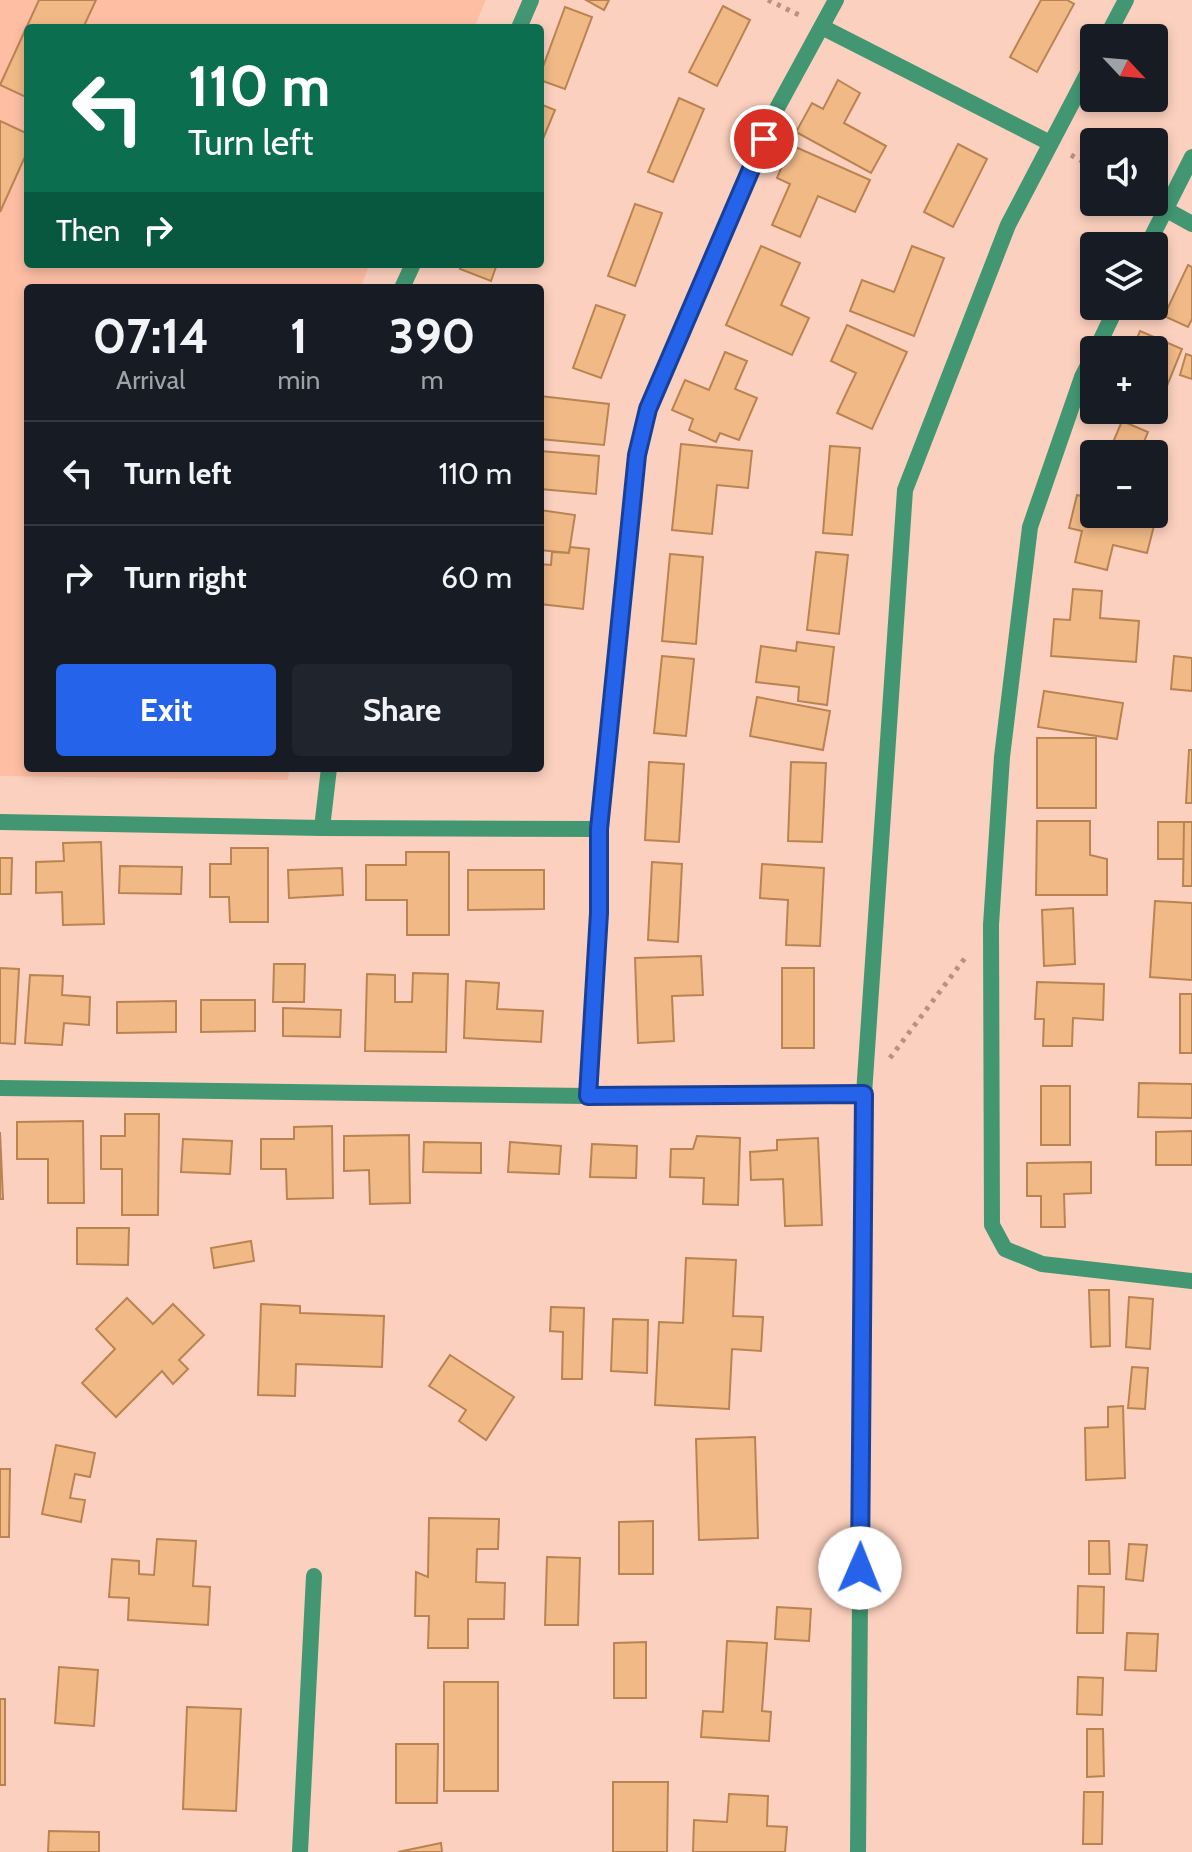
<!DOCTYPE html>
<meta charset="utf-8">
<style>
:root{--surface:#171b24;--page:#20242c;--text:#f1f3f6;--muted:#9ea1a6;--line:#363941;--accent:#2563eb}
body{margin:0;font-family:Cabin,sans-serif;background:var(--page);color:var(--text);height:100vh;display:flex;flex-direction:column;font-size:30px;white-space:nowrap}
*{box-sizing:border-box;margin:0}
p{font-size:26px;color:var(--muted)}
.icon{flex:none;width:44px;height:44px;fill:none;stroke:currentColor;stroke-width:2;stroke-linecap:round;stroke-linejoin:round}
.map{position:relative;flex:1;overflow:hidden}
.side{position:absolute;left:24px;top:284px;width:520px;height:488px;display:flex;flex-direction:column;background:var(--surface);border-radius:8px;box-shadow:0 4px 12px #0003}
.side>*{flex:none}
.hud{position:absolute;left:24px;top:24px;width:520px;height:244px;border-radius:8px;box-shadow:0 4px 12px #0003;background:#0b6e4f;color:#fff;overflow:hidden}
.needle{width:52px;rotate:116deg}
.fabs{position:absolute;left:1080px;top:24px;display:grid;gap:16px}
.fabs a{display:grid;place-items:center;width:88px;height:88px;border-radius:8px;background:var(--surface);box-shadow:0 4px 12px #0003;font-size:40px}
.pin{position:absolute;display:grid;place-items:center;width:68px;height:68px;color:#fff;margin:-34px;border:4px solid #fff;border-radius:50%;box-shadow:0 2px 8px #0007}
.me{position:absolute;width:88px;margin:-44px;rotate:1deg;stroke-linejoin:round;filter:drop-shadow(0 0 6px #0008)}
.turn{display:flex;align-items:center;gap:28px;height:168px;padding:0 32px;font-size:36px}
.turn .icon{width:104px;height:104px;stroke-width:2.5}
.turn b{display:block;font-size:56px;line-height:68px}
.then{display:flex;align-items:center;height:76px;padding:0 32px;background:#0003;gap:16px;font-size:30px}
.eta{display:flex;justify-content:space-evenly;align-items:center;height:136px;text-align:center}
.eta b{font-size:48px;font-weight:700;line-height:56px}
.primary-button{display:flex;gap:16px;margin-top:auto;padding:16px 32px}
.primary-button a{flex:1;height:92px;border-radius:8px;background:var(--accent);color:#fff;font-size:32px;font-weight:700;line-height:92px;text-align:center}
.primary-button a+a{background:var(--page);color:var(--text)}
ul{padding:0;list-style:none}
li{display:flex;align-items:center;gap:24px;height:104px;padding:0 32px;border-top:2px solid var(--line)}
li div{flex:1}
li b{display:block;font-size:30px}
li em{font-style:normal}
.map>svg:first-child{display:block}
.built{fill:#febea4}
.building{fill:#f1b986;stroke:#b98452;stroke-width:2}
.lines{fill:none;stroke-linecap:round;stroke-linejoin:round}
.path{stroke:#b79182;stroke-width:5;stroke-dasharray:4 6;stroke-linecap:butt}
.street{stroke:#429772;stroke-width:16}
.route-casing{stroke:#184099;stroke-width:20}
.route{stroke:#2563eb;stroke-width:14}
</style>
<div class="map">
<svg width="1192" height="1852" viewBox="0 0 1192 1852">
<rect width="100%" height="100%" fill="#fcd0be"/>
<!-- built -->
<path class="built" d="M0,0H486L474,28H28V264H370L360,288H28V768H289L288,780L0,776Z"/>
<!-- building -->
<g class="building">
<path d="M39,0H96L83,28H28V98L0,85Z"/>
<path d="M586,0H609L604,10Z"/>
<path d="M1041,0H1067L1074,4L1037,72L1010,57Z"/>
<path d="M723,6L750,20L717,86L689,72Z"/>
<path d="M565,7L592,17L565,89L540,80V75Z"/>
<path d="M838,80L860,93L844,123L886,146L871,173L796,132L812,103L823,109Z"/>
<path d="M679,98L704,109L673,182L648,172Z"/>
<path d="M540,104L555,110L540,146Z"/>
<path d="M0,121L28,134V150L0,212Z"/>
<path d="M958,144L987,159L953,227L924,212Z"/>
<path d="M791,145L870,180L855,212L818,196L800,237L772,225L790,184L777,178Z"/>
<path d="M635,204L662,213L635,286L608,276Z"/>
<path d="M761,246L800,263L781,305L809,318L792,355L726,325Z"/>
<path d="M912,246L944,258L914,336L850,311L862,280L894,292Z"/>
<path d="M462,264H497L491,281L460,269Z"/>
<path d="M1188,265L1192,267V319L1188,327L1164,316Z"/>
<path d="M596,305L625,315L601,378L573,368Z"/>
<path d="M847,325L907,352L872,429L837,413L856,373L831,361Z"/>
<path d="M1140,331L1182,349L1158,408L1154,407V350H1132Z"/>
<path d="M725,352L747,361L735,389L757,398L739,440L720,433L716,442L689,430L693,419L672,410L685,380L709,390Z"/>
<path d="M1186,354L1192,356V379L1180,375Z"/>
<path d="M540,396L609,404L604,445L540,439Z"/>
<path d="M1122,421L1148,432L1139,454H1108Z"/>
<path d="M681,444L752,451L748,488L717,485L712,534L672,530Z"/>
<path d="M830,446L860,448L852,535L823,533Z"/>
<path d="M540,451L599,456L596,494L540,489Z"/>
<path d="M1077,495L1094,499V514H1157L1147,553L1113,545L1107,570L1075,562L1082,531L1069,528Z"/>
<path d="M540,510L575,515L569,553L540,550Z"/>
<path d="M570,547L589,549L583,609L540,604V564L551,565L552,552L569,553Z"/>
<path d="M816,552L848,555L839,634L807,630Z"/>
<path d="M670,554L703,557L696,644L662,641Z"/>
<path d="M1073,589L1102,591L1100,618L1139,621L1136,662L1051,656L1054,619L1070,620Z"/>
<path d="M797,642L834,647L827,705L798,701L799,687L756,682L761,646L796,651Z"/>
<path d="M662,656L694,659L686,736L654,733Z"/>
<path d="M1174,656L1192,658V691L1171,689Z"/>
<path d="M1044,691L1123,703L1117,739L1038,727Z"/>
<path d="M757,697L830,711L823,750L750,736Z"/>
<rect x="1037" y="738" width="59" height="70"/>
<path d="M1189,750H1192V803H1186Z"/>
<path d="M649,762L684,764L679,842L645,840Z"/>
<path d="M791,762L826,763L822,842L788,841Z"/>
<path d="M1037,821H1090V855L1107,859V895H1036Z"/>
<rect x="1158" y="822" width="26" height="37"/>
<path d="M1184,822H1192V886H1183Z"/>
<path d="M101,842L104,924L63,925L62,892L36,893V862L64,861L63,843Z"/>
<path d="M231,848H268V922H230L229,897H210V864H231Z"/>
<path d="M406,852H449V935H407V900H366V865H406Z"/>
<path d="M0,858H12L11,894H0Z"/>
<path d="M652,862L682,864L678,942L648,940Z"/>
<path d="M762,864L824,868L820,946L786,945L788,900L760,898Z"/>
<path d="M120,866L182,867L181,894L119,893Z"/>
<path d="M342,868L343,895L289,898L288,870Z"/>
<path d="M468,870H544V909L468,910Z"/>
<path d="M1155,901L1192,903V980L1150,977Z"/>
<path d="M1073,908L1075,964L1044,966L1042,910Z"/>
<path d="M701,956L703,995L672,996L674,1041L638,1043L635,958Z"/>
<path d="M274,964H305L304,1002H273Z"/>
<path d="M0,968L19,969L15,1044L0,1043Z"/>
<rect x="782" y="968" width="32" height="80"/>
<path d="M413,973L448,974L446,1052L365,1051L367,974L395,975V1002H412Z"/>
<path d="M30,975L63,976L62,995L90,997L89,1025L64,1023L62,1045L25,1043Z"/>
<path d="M466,981L499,983L497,1009L543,1011L541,1042L464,1038Z"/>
<path d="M1037,982L1104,984L1103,1020L1073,1018L1072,1046H1043L1044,1019H1035Z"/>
<rect x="1180" y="994" width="12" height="59"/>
<path d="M201,1000H255V1031L201,1032Z"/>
<path d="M176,1001V1032L117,1033V1002Z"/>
<path d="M283,1008L341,1010L340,1037L283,1036Z"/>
<path d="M1139,1083L1192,1084V1118L1138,1117Z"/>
<rect x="1041" y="1086" width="29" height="59"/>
<path d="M125,1114H159L158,1215H122V1169H101V1136H125Z"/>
<path d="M83,1121L84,1203H48V1159H17V1122Z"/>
<path d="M332,1126L333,1198L287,1199L286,1169H261V1139H294V1127Z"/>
<path d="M1192,1131V1165H1156V1132Z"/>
<path d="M0,1132L3,1199H0Z"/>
<path d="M409,1135L410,1203L370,1204L369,1170L344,1171V1136Z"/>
<path d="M697,1136L740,1138L738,1205L703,1204L704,1178L670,1177L671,1149H693Z"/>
<path d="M818,1138L822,1225L785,1226L783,1179L751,1180L750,1152L777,1150V1140Z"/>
<path d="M183,1139L232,1141L230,1174L181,1172Z"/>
<path d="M424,1142L481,1143V1173L423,1172Z"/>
<path d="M510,1142L561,1146L559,1174L508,1172Z"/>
<path d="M592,1144L637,1146L636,1178L590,1177Z"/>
<path d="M1091,1162V1193L1064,1194L1065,1227H1041V1196H1027V1163Z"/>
<path d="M77,1228H129L128,1265L77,1264Z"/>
<path d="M251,1241L254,1261L214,1268L211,1248Z"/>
<path d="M686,1258L736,1260L733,1316L763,1317L761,1351L732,1349L729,1409L655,1405L659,1322L683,1323Z"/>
<path d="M1089,1290H1109L1110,1346L1091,1347Z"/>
<path d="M1129,1297L1153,1299L1150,1349L1126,1347Z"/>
<path d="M127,1298L153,1324L173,1304L204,1335L179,1360L188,1369L173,1384L162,1371L116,1417L82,1383L115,1349L96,1329Z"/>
<path d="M261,1304L300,1306V1313L384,1316L382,1367L296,1364L295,1396L258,1395Z"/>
<path d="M551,1307L584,1308L582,1379H562L563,1332L550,1331Z"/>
<path d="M613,1319L648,1320L647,1373L611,1371Z"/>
<path d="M450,1355L514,1397L486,1440L459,1421L466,1410L429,1386Z"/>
<path d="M1132,1367L1148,1368L1145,1409L1128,1408Z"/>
<path d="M1123,1406L1125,1478L1086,1480L1085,1428L1108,1427V1407Z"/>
<path d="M755,1437L758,1538L699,1540L696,1439Z"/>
<path d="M56,1445L95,1453L90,1477L75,1474L70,1498L85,1500L81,1522L42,1514Z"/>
<path d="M0,1469H10L9,1537H0Z"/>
<path d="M429,1518L499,1519L498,1549H477L476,1582L505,1583L504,1619H468V1648H428L429,1616H415L416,1572L428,1577Z"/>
<path d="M653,1521V1574H619V1522Z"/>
<path d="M157,1539L196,1541L193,1586L210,1587L208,1625L128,1620L129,1598L109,1597L112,1559L139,1561V1574L154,1575Z"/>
<path d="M1089,1541H1109L1110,1574H1089Z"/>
<path d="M1129,1544L1147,1545L1143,1581L1126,1579Z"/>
<path d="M547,1557L580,1558L578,1625H545Z"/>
<path d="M1078,1586L1104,1587L1103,1633H1077Z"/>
<path d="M777,1607L811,1609L809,1641L775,1639Z"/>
<path d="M1127,1633L1158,1634L1156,1671L1125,1670Z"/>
<path d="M727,1641L767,1643L762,1711L771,1712L769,1741L701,1737L703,1711L723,1712Z"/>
<path d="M646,1642V1698H614V1643Z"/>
<path d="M59,1667L98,1670L94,1726L55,1723Z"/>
<path d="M1078,1677L1103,1678L1102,1715L1077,1714Z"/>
<rect x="444" y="1682" width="54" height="109"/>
<rect x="0" y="1699" width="5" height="86"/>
<path d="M187,1707L241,1709L236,1811L183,1809Z"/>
<path d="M1087,1729H1103L1104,1776L1087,1777Z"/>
<path d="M396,1744H438L437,1803H396Z"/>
<path d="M613,1782H668L667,1852H613Z"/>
<path d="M1084,1792H1103L1102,1844H1083Z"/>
<path d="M729,1794L768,1796L767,1826L787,1827L785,1852H693L694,1820L727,1822Z"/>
<path d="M49,1831L99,1832V1852H48Z"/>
<path d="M441,1843L442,1852H398Z"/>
</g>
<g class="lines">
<!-- path -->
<g class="path">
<path d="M768,0L803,17"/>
<path d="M1071,155L1094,168"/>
<path d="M890,1058L968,954"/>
</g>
<!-- street -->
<g class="street">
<path d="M822,27L1050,143"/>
<path d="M519,28L531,0"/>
<path d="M1106,38L1126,0"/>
<path d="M1165,209L1192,224"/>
<path d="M1147,246L1192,157"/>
<path d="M402,288L413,264"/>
<path d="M1096,350L1117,306"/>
<path d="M1094,354L1082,377L1030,527L1002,757L991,925L992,1225L1005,1249L1042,1264L1192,1281"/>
<path d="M0,822L322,828L329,768"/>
<path d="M322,828L599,829"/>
<path d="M0,1088L588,1096L864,1094"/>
<path d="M588,1096L599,913V829L637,455L648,409L775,112L836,0"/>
<path d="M300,1852L314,1576"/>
<path d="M858,1852L864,1094L905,490L1008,225L1094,61"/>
</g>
</g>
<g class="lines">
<defs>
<path id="route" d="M764,139L648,409L637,455L599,829V913L588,1096L864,1094L860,1568"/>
</defs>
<!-- route casing -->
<use href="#route" class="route-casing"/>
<!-- route -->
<use href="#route" class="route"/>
</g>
</svg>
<div class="fabs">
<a><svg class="needle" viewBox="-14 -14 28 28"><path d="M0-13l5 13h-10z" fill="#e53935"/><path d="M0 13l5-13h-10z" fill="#9ea1a6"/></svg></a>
<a><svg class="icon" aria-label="sound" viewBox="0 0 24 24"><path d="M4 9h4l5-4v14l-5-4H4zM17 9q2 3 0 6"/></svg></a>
<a><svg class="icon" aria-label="layers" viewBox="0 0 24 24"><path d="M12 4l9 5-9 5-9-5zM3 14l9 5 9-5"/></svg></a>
<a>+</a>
<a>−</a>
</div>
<div class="pin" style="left:764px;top:139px;background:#d93025"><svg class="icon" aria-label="arrive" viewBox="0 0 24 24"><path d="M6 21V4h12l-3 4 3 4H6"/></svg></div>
<svg class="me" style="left:860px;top:1568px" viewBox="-20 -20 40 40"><circle r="19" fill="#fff"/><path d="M0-13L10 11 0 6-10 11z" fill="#2563eb"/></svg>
<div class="hud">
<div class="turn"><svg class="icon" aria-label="left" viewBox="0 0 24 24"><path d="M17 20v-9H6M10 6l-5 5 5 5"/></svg><div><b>110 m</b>Turn left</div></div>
<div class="then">Then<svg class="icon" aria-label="right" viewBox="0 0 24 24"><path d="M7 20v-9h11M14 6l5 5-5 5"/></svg></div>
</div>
<section class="side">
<div class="eta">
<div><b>07:14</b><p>Arrival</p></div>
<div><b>1</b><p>min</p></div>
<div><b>390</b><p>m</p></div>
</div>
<ul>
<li><svg class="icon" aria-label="left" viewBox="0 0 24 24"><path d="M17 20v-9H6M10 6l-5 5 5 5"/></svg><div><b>Turn left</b></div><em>110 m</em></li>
<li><svg class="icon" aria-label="right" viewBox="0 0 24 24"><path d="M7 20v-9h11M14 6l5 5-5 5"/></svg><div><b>Turn right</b></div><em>60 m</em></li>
</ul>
<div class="primary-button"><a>Exit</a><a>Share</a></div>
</section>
</div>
